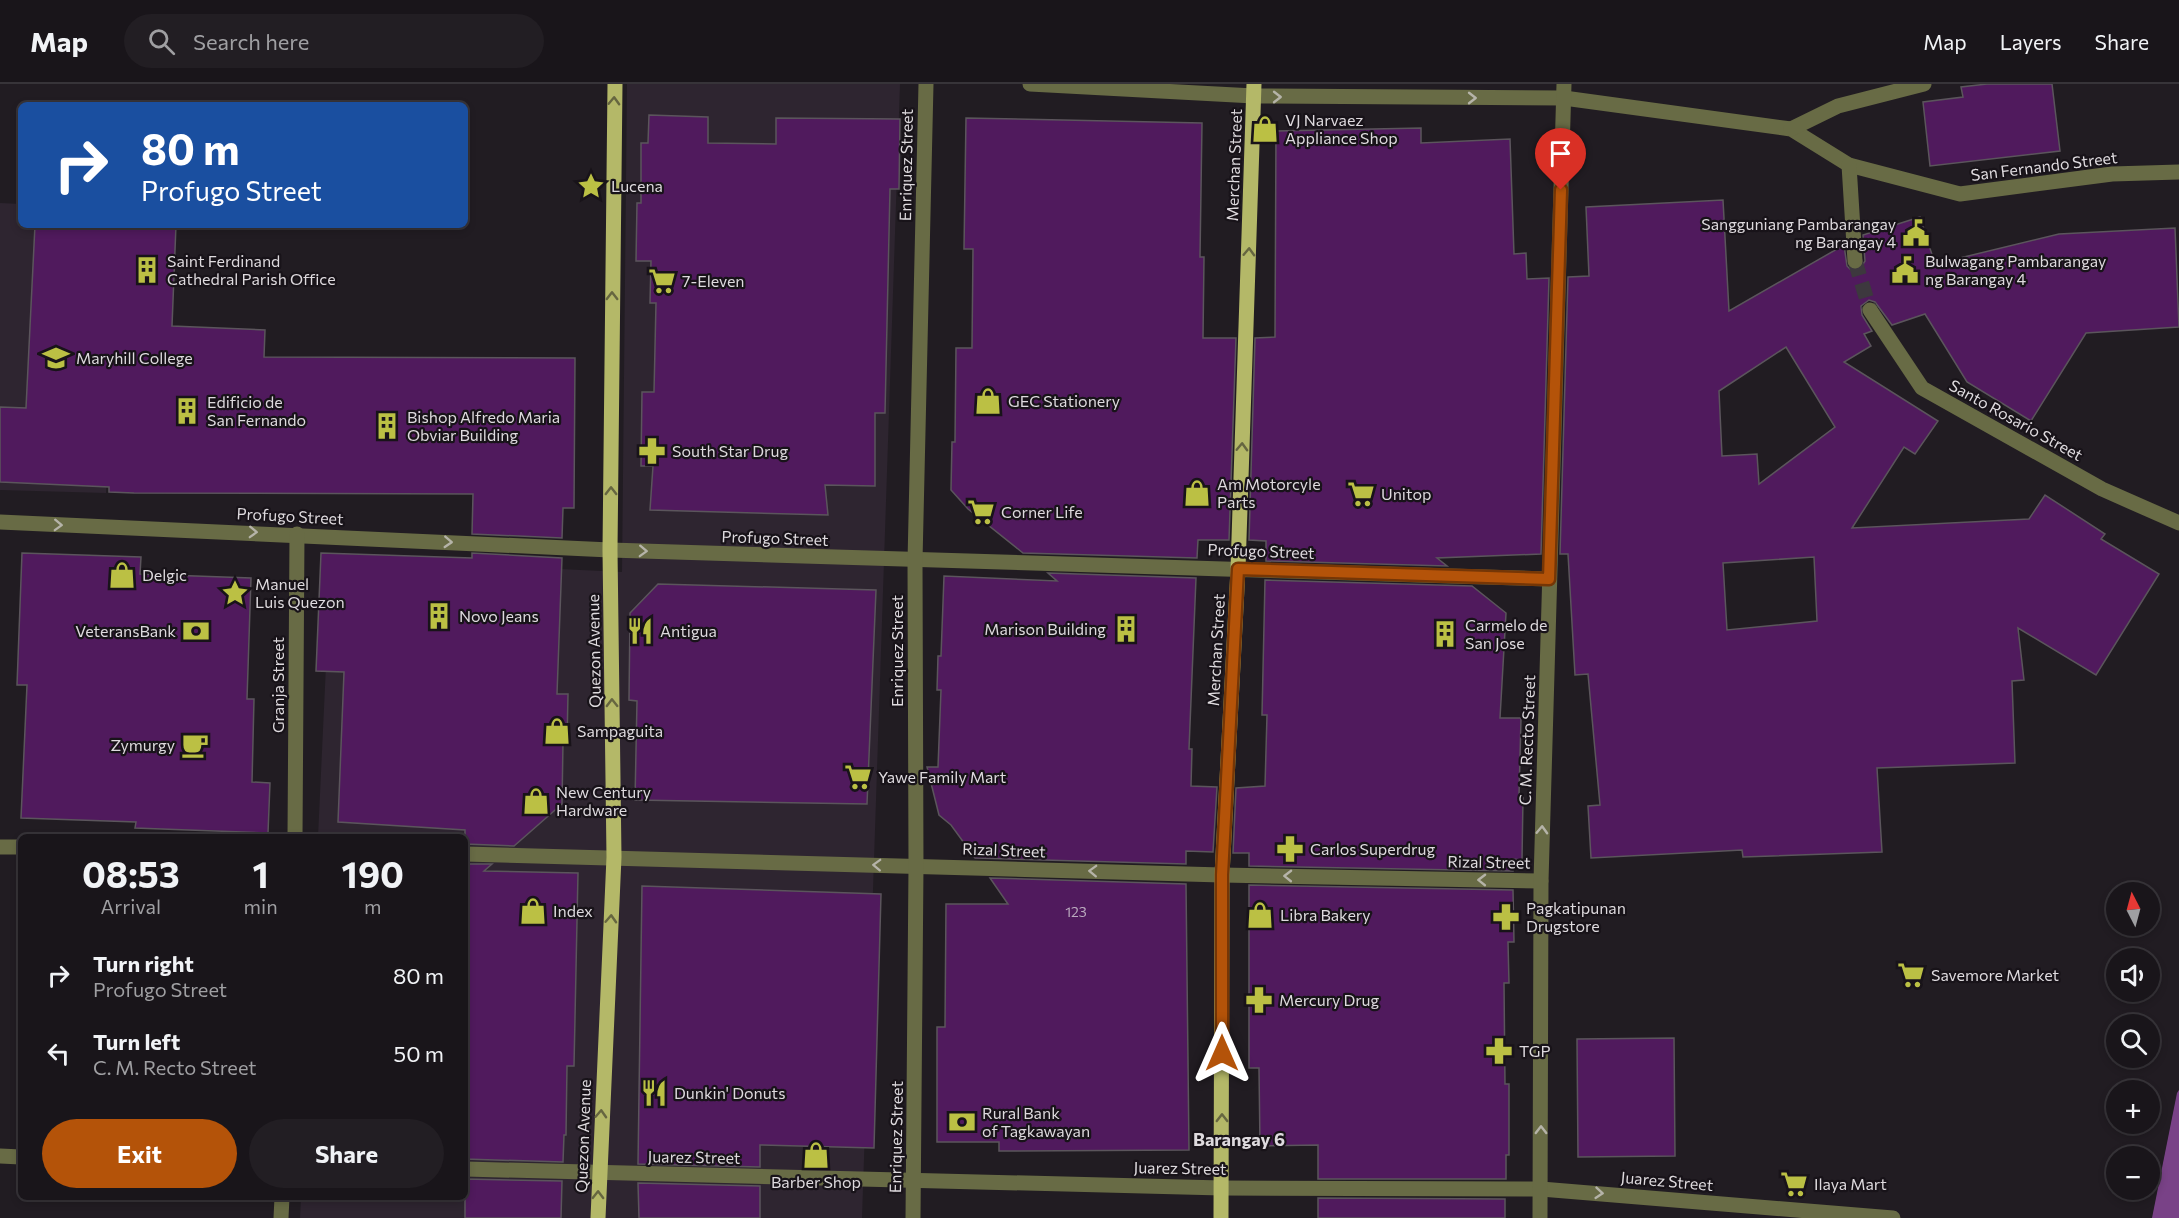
<!DOCTYPE html>
<meta charset="utf-8">
<style>
:root{--surface:#19151a;--page:#221e23;--text:#f1f3f6;--muted:#9f9fa2;--line:#373439;--accent:#b45309}
body{margin:0;font-family:Commissioner,sans-serif;background:var(--page);color:var(--text);height:100vh;display:flex;flex-direction:column;font-size:22px;white-space:nowrap}
*{box-sizing:border-box;margin:0}
p{font-size:20px;color:var(--muted)}
.icon{flex:none;width:33px;height:33px;fill:none;stroke:currentColor;stroke-width:2;stroke-linecap:round;stroke-linejoin:round}
.map{position:relative;flex:1;overflow:hidden}
.drawer{position:absolute;left:18px;top:750px;width:450px;height:366px;display:flex;flex-direction:column;background:var(--surface);border-radius:9px;box-shadow:0 3px 9px #0003,0 0 0 2px var(--line)}
.drawer>*{flex:none}
.guide{position:absolute;left:18px;top:18px;width:450px;height:126px;border-radius:9px;box-shadow:0 3px 9px #0003,0 0 0 2px var(--line);background:#1a4fa0;color:#fff;overflow:hidden}
.needle{width:39px;rotate:354deg}
.controls{position:absolute;left:2106px;top:798px;display:grid;gap:12px}
.controls a{display:grid;place-items:center;width:54px;height:54px;border-radius:50%;background:var(--surface);box-shadow:0 3px 9px #0003,0 0 0 2px var(--line);font-size:30px}
.pin{position:absolute;display:grid;place-items:center;width:51px;height:51px;color:#fff;margin:-62px -26px;border-radius:50% 50% 50% 0;rotate:-45deg;box-shadow:0 0 6px #0007}
.pin .icon{rotate:45deg}
.me{position:absolute;width:66px;margin:-33px;rotate:0deg;stroke-linejoin:round;filter:drop-shadow(0 0 4px #0008)}
.turn{display:flex;align-items:center;gap:21px;height:126px;padding:0 24px;font-size:27px}
.turn .icon{width:78px;height:78px;stroke-width:2.5}
.turn b{display:block;font-size:42px;line-height:51px}
.eta{display:flex;justify-content:space-evenly;align-items:center;height:102px;text-align:center}
.eta b{font-size:36px;font-weight:700;line-height:42px}
.button{display:flex;gap:12px;margin-top:auto;padding:12px 24px}
.button a{flex:1;height:69px;border-radius:36px;background:var(--accent);color:#fff;font-size:24px;font-weight:700;line-height:69px;text-align:center}
.button a+a{background:var(--page);color:var(--text)}
ul{padding:0;list-style:none}
li{display:flex;align-items:center;gap:18px;height:78px;padding:0 24px}
li div{flex:1}
li b{display:block;font-size:22px}
li em{font-style:normal}
header{display:flex;align-items:center;gap:36px;box-sizing:border-box;height:84px;padding:0 30px;background:var(--surface);border-bottom:2px solid var(--line)}
header strong{font-size:28px}
nav{display:flex;gap:33px;margin-inline-start:auto;font-size:21px}
.search{width:420px;height:54px;background:var(--page);display:flex;align-items:center;gap:15px;box-sizing:border-box;padding:0 21px;border-radius:33px;color:var(--muted);font-size:22px}
.map>svg:first-child{display:block}
.built{fill:#2e2530}
.water{fill:#794287}
.building{fill:#501a5d;stroke:#5b555c;stroke-width:1.5;fill-rule:evenodd}
.lines{fill:none;stroke-linecap:round;stroke-linejoin:round}
.minor-tunnel{stroke:#3d383e;stroke-width:15;stroke-dasharray:15 8;stroke-linecap:butt}
.minor{stroke:#686b45;stroke-width:15}
.major{stroke:#b4b868;stroke-width:15}
.oneway{stroke:#b5b3a8}
.oneway2{stroke:#666640}
.route-casing{stroke:#753606;stroke-width:15}
.route{stroke:#b45309;stroke-width:10}
.labels{text-anchor:middle;stroke-width:4.5;stroke-linejoin:round;paint-order:stroke}
.number-label{font-size:14px;fill:#baaabe}
.poi-label{font-size:16px;fill:#dedade;stroke:#181319;text-anchor:start}
.street-label{font-size:16px;fill:#dedade;stroke:#181319}
.neighbourhood-label{font-size:18px;font-weight:bold;fill:#dedade;stroke:#181319}
</style>
<header>
<strong>Map</strong>
<div class="search"><svg class="icon" aria-label="search" viewBox="0 0 24 24"><circle cx="10" cy="10" r="6"/><path d="M15 15l6 6"/></svg>Search here</div>
<nav><a>Map</a><a>Layers</a><a>Share</a></nav>
</header>
<div class="map">
<svg width="2179" height="1134" viewBox="0 0 2179 1134">
<rect width="100%" height="100%" fill="#211c22"/>
<!-- built -->
<g class="built">
<path d="M627,0H900L862,1134H300L301,1113H465V753H318L331,474L622,488Z"/>
<path d="M0,119L21,120V141H119L106,409L0,406Z"/>
</g>
<!-- water -->
<path class="water" d="M2179,1006V1134H2152L2177,1009Z"/>
<!-- building -->
<g class="building">
<path d="M1987,0H2052L2060,67L1930,82L1923,18L1963,13L1961,3Z"/>
<path d="M649,31L708,33V59L776,60V34L900,35L899,105H890L885,329H875V402L825,401L828,431L650,426L653,382H641L642,308H654L656,219H650L651,177H636L637,119H641V59H648Z"/>
<path d="M966,34L1202,39L1200,173H1204L1203,254H1236L1229,456H1198L1197,474L1023,469L968,425L951,406L952,358H955L956,264H972L973,165H964Z"/>
<path d="M1421,44V59L1510,55L1514,170L1526,169L1527,195L1549,194L1541,470L1437,474L1447,482L1266,477V457L1249,456L1255,254L1275,253L1276,47Z"/>
<path d="M1723,116L1729,227L1844,161L1847,182L1851,186L1860,185L1865,177L1863,151L1920,133L1935,180L2059,150L2175,144L2179,243L2086,249L2031,337L1967,298L1925,230L1892,241L1875,218L1869,216L1861,222L1862,231L1872,247L1864,250L1871,262L1844,278L1938,337L1915,370L1904,363L1852,444L2029,435L2045,411L2105,450L2101,455L2159,490L2096,591L2018,544L2024,596L2012,597L2015,679L1877,684L1882,768L1743,773L1742,766L1591,774L1588,722L1600,721L1588,590L1575,591L1568,470H1560L1568,193L1589,192L1586,123ZM1786,263L1835,343L1759,400L1757,370L1722,372L1719,307ZM1814,473L1817,537L1727,546L1723,479Z"/>
<path d="M35,141H176L172,242L265,246L264,273L575,274L574,424H563L562,454L472,450L473,410L134,409L109,408V403L0,398V323L26,324Z"/>
<path d="M22,469L141,473L140,490L251,494L247,615H254L252,698L270,699L268,749L135,744L136,738L21,734L27,601H17Z"/>
<path d="M321,469L472,474V469L562,474L557,610H568L567,658H563L562,720L514,762L465,760V746L338,738L344,588L316,587Z"/>
<path d="M1048,489L1196,494L1189,665H1192L1191,702L1217,703L1213,768L1186,767V780L975,774L951,741L939,731L927,683H938L941,606H937L938,572H941L944,492L1057,497Z"/>
<path d="M1265,496L1472,502L1506,529L1500,634H1521L1519,712L1523,713L1522,776L1513,775V787L1249,782V769H1233L1236,704L1265,702L1267,631H1262Z"/>
<path d="M658,500L876,506L867,720L635,716L637,617L629,616L630,529Z"/>
<path d="M465,780H492L484,787L578,789L574,982H567L566,1051H564L563,1078L465,1075Z"/>
<path d="M990,794L1186,800L1189,1066L999,1067V1058H937V943H945L946,820H1008Z"/>
<path d="M1249,801L1513,806L1514,858H1508L1509,899H1504L1505,1000H1509V1071H1506V1095H1318V1061L1260,1062L1259,984H1249Z"/>
<path d="M642,802L881,810L874,1064L760,1061V1083L638,1080Z"/>
<path d="M1674,954L1675,1072L1578,1073L1577,955Z"/>
<path d="M465,1095L562,1097L561,1134H465Z"/>
<path d="M638,1099L760,1102V1134H639Z"/>
<path d="M1318,1114L1505,1115V1134H1318Z"/>
</g>
<g class="lines">
<!-- minor-tunnel -->
<path class="minor-tunnel" d="M1855,177L1870,226"/>
<!-- minor -->
<g class="minor">
<path d="M1030,0L1254,12L1564,14L1791,45L1849,81L1960,110L2112,90L2179,88"/>
<path d="M1791,45L1838,22L1924,0"/>
<path d="M1849,81L1855,177"/>
<path d="M1870,226L1922,304L2102,405L2179,439"/>
<path d="M0,438L610,466L1549,495"/>
<path d="M295,753L297,450"/>
<path d="M0,763H21"/>
<path d="M465,770L1222,791L1541,797"/>
<path d="M0,1072L21,1073"/>
<path d="M465,1085L1222,1104L1541,1105L1893,1134"/>
<path d="M281,1134L282,1113"/>
<path d="M913,1134L916,782L915,477L926,0"/>
<path d="M1540,1134L1541,797L1564,0"/>
</g>
<!-- major -->
<g class="major">
<path d="M598,1134L614,773L610,466L615,0"/>
<path d="M1221,1134L1222,791L1238,485L1254,0"/>
</g>
</g>
<!-- one-way arrows -->
<defs><path id="oneway-chevron" d="M-2-3.5L2.5 0L-2 3.5" fill="none" stroke-width="1.6" stroke-linecap="round" stroke-linejoin="round" transform="scale(1.5)"/></defs>
<g class="oneway">
<use href="#oneway-chevron" transform="translate(1277 13)"/>
<use href="#oneway-chevron" transform="translate(1472 14)"/>
<use href="#oneway-chevron" transform="translate(58 441) rotate(2)"/>
<use href="#oneway-chevron" transform="translate(253 448) rotate(2)"/>
<use href="#oneway-chevron" transform="translate(448 458) rotate(3)"/>
<use href="#oneway-chevron" transform="translate(643 467) rotate(2)"/>
<use href="#oneway-chevron" transform="translate(1542 746) rotate(-88)"/>
<use href="#oneway-chevron" transform="translate(877 781) rotate(-178)"/>
<use href="#oneway-chevron" transform="translate(1093 787) rotate(-178)"/>
<use href="#oneway-chevron" transform="translate(1288 792) rotate(-179)"/>
<use href="#oneway-chevron" transform="translate(1482 796) rotate(-179)"/>
<use href="#oneway-chevron" transform="translate(1541 1046) rotate(-90)"/>
<use href="#oneway-chevron" transform="translate(1599 1109) rotate(5)"/>
</g>
<g class="oneway2">
<use href="#oneway-chevron" transform="translate(614 17) rotate(-88)"/>
<use href="#oneway-chevron" transform="translate(1249 168) rotate(-88)"/>
<use href="#oneway-chevron" transform="translate(612 212) rotate(-90)"/>
<use href="#oneway-chevron" transform="translate(1242 363) rotate(-88)"/>
<use href="#oneway-chevron" transform="translate(611 407) rotate(-90)"/>
<use href="#oneway-chevron" transform="translate(612 619) rotate(-91)"/>
<use href="#oneway-chevron" transform="translate(611 835) rotate(-87)"/>
<use href="#oneway-chevron" transform="translate(601 1030) rotate(-87)"/>
<use href="#oneway-chevron" transform="translate(1222 1034) rotate(-90)"/>
<use href="#oneway-chevron" transform="translate(598 1111) rotate(-89)"/>
</g>
<g class="lines">
<defs>
<path id="route" d="M1222,969V791L1238,485L1549,495L1561,106"/>
</defs>
<!-- route casing -->
<use href="#route" class="route-casing"/>
<!-- route -->
<use href="#route" class="route"/>
</g>
<!-- icons -->
<defs>
<symbol id="shop-bare" viewBox="-9 -9 18 18"><path d="M-5-2.5h2.3a2.7 3.5 0 0 1 5.4 0H5L5.5 6h-11ZM-1.5-2.5h3a1.5 2.3 0 0 0-3 0Z" fill="#bbc044" stroke="#181319" stroke-width="2.5" paint-order="stroke"/></symbol>
<symbol id="sight-bare" viewBox="-9 -9 18 18"><path d="M0-6L1.8-2.2L6-1.7L2.9 1.2L3.7 5.4L0 3.3L-3.7 5.4L-2.9 1.2L-6-1.7L-1.8-2.2Z" fill="#bbc044" stroke="#181319" stroke-width="2.5" paint-order="stroke"/></symbol>
<symbol id="civic-bare" viewBox="-9 -9 18 18"><path d="M-.6-6.5H3V-4.5H.6V-3L4-1V1h2V6H-6V1h2V-1L-.6-3ZM-1.2 2.5V6h2.4V2.5Z" fill="#bbc044" stroke="#181319" stroke-width="2.5" paint-order="stroke"/></symbol>
<symbol id="building-bare" viewBox="-9 -9 18 18"><path d="M-4-6H4V6H1V3H-1V6H-4ZM-2.5-4.3h1.7v1.8h-1.7ZM.8-4.3h1.7v1.8H.8ZM-2.5-1h1.7V.8h-1.7ZM.8-1h1.7V.8H.8Z" fill="#bbc044" stroke="#181319" stroke-width="2.5" paint-order="stroke"/></symbol>
<symbol id="supermarket-bare" viewBox="-9 -9 18 18"><path d="M-6-5.5h2.5l.6 2H6L4.5 2H-2.5L-4.4-4H-6ZM-1.5 3.2a1.3 1.3 0 1 0 .1 0ZM3 3.2a1.3 1.3 0 1 0 .1 0Z" fill="#bbc044" stroke="#181319" stroke-width="2.5" paint-order="stroke"/></symbol>
<symbol id="university-bare" viewBox="-9 -9 18 18"><path d="M0-5L7-2L0 1L-7-2ZM-4 1L0 2.5L4 1V4Q0 6-4 4Z" fill="#bbc044" stroke="#181319" stroke-width="2.5" paint-order="stroke"/></symbol>
<symbol id="pharmacy-bare" viewBox="-9 -9 18 18"><path d="M-2-6h4v4h4v4h-4v4h-4v-4h-4v-4h4Z" fill="#bbc044" stroke="#181319" stroke-width="2.5" paint-order="stroke"/></symbol>
<symbol id="bank-bare" viewBox="-9 -9 18 18"><path d="M-6-4H6V4H-6ZM0-2.3a2.3 2.3 0 1 0 0 4.6a2.3 2.3 0 1 0 0-4.6Z" fill="#bbc044" stroke="#181319" stroke-width="2.5" paint-order="stroke"/></symbol>
<symbol id="restaurant-bare" viewBox="-9 -9 18 18"><path d="M-5-6h1v4h1v-4h1v4h1v-4h1v5L-1.5 .5V6h-2V.5L-5-1ZM5-6V6H3V1.5H1.5Q1.5-4 5-6Z" fill="#bbc044" stroke="#181319" stroke-width="2.5" paint-order="stroke"/></symbol>
<symbol id="cafe-bare" viewBox="-9 -9 18 18"><path d="M-5.5-4.5H6V0H3Q3 3.5 0 3.5H-2.5Q-5.5 3.5-5.5 0ZM3-3.2v2h1.7v-2ZM-6 4.5H4V6H-6Z" fill="#bbc044" stroke="#181319" stroke-width="2.5" paint-order="stroke"/></symbol>
</defs>
<g fill-rule="evenodd">
<use href="#shop-bare" x="1246" y="26" width="38" height="38"/>
<use href="#sight-bare" x="572" y="83" width="38" height="38"/>
<use href="#civic-bare" x="1897" y="130" width="38" height="38"/>
<use href="#building-bare" x="128" y="167" width="38" height="38"/>
<use href="#civic-bare" x="1886" y="167" width="38" height="38"/>
<use href="#supermarket-bare" x="643" y="178" width="38" height="38"/>
<use href="#university-bare" x="37" y="255" width="38" height="38"/>
<use href="#shop-bare" x="969" y="298" width="38" height="38"/>
<use href="#building-bare" x="168" y="308" width="38" height="38"/>
<use href="#building-bare" x="368" y="323" width="38" height="38"/>
<use href="#pharmacy-bare" x="633" y="348" width="38" height="38"/>
<use href="#shop-bare" x="1178" y="390" width="38" height="38"/>
<use href="#supermarket-bare" x="1342" y="391" width="38" height="38"/>
<use href="#supermarket-bare" x="962" y="409" width="38" height="38"/>
<use href="#shop-bare" x="103" y="472" width="38" height="38"/>
<use href="#sight-bare" x="216" y="490" width="38" height="38"/>
<use href="#building-bare" x="420" y="513" width="38" height="38"/>
<use href="#building-bare" x="1107" y="526" width="38" height="38"/>
<use href="#bank-bare" x="177" y="528" width="38" height="38"/>
<use href="#restaurant-bare" x="621" y="528" width="38" height="38"/>
<use href="#building-bare" x="1426" y="531" width="38" height="38"/>
<use href="#shop-bare" x="538" y="628" width="38" height="38"/>
<use href="#cafe-bare" x="176" y="642" width="38" height="38"/>
<use href="#supermarket-bare" x="839" y="674" width="38" height="38"/>
<use href="#shop-bare" x="517" y="698" width="38" height="38"/>
<use href="#pharmacy-bare" x="1271" y="746" width="38" height="38"/>
<use href="#shop-bare" x="514" y="808" width="38" height="38"/>
<use href="#shop-bare" x="1241" y="812" width="38" height="38"/>
<use href="#pharmacy-bare" x="1487" y="814" width="38" height="38"/>
<use href="#supermarket-bare" x="1892" y="872" width="38" height="38"/>
<use href="#pharmacy-bare" x="1240" y="897" width="38" height="38"/>
<use href="#pharmacy-bare" x="1480" y="948" width="38" height="38"/>
<use href="#restaurant-bare" x="635" y="990" width="38" height="38"/>
<use href="#bank-bare" x="943" y="1019" width="38" height="38"/>
<use href="#shop-bare" x="797" y="1052" width="38" height="38"/>
<use href="#supermarket-bare" x="1775" y="1081" width="38" height="38"/>
</g>
<g class="labels">
<!-- number labels -->
<g class="number-label">
<text x="1076" y="833">123</text>
</g>
<!-- poi labels -->
<g class="poi-label">
<text x="1285" y="42">VJ Narvaez<tspan x="1285" dy="18">Appliance Shop</tspan></text>
<text x="611" y="108">Lucena</text>
<text x="1896" y="146" text-anchor="end">Sangguniang Pambarangay<tspan x="1896" dy="18">ng Barangay 4</tspan></text>
<text x="167" y="183">Saint Ferdinand<tspan x="167" dy="18">Cathedral Parish Office</tspan></text>
<text x="1925" y="183">Bulwagang Pambarangay<tspan x="1925" dy="18">ng Barangay 4</tspan></text>
<text x="682" y="203">7-Eleven</text>
<text x="76" y="280">Maryhill College</text>
<text x="1008" y="323">GEC Stationery</text>
<text x="207" y="324">Edificio de<tspan x="207" dy="18">San Fernando</tspan></text>
<text x="407" y="339">Bishop Alfredo Maria<tspan x="407" dy="18">Obviar Building</tspan></text>
<text x="672" y="373">South Star Drug</text>
<text x="1217" y="406">Am Motorcyle<tspan x="1217" dy="18">Parts</tspan></text>
<text x="1381" y="416">Unitop</text>
<text x="1001" y="434">Corner Life</text>
<text x="142" y="497">Delgic</text>
<text x="255" y="506">Manuel<tspan x="255" dy="18">Luis Quezon</tspan></text>
<text x="459" y="538">Novo Jeans</text>
<text x="1465" y="547">Carmelo de<tspan x="1465" dy="18">San Jose</tspan></text>
<text x="1106" y="551" text-anchor="end">Marison Building</text>
<text x="176" y="553" text-anchor="end">VeteransBank</text>
<text x="660" y="553">Antigua</text>
<text x="577" y="653">Sampaguita</text>
<text x="175" y="667" text-anchor="end">Zymurgy</text>
<text x="878" y="699">Yawe Family Mart</text>
<text x="556" y="714">New Century<tspan x="556" dy="18">Hardware</tspan></text>
<text x="1310" y="771">Carlos Superdrug</text>
<text x="1526" y="830">Pagkatipunan<tspan x="1526" dy="18">Drugstore</tspan></text>
<text x="553" y="833">Index</text>
<text x="1280" y="837">Libra Bakery</text>
<text x="1931" y="897">Savemore Market</text>
<text x="1279" y="922">Mercury Drug</text>
<text x="1519" y="973">TGP</text>
<text x="674" y="1015">Dunkin' Donuts</text>
<text x="982" y="1035">Rural Bank<tspan x="982" dy="18">of Tagkawayan</tspan></text>
<text x="816" y="1104" text-anchor="middle">Barber Shop</text>
<text x="1814" y="1106">Ilaya Mart</text>
</g>
<!-- street labels -->
<g class="street-label">
<text transform="translate(906 81) rotate(-89)" y="6">Enriquez Street</text>
<text transform="translate(1234 81) rotate(-88)" y="6">Merchan Street</text>
<text transform="translate(2044 82) rotate(-7)" y="6">San Fernando Street</text>
<text transform="translate(2016 336) rotate(29)" y="6">Santo Rosario Street</text>
<text transform="translate(290 432) rotate(3)" y="6">Profugo Street</text>
<text transform="translate(775 454) rotate(2)" y="6">Profugo Street</text>
<text transform="translate(1261 467) rotate(2)" y="6">Profugo Street</text>
<text transform="translate(1216 566) rotate(-87)" y="6">Merchan Street</text>
<text transform="translate(594 567) rotate(-91)" y="6">Quezon Avenue</text>
<text transform="translate(897 567) rotate(-90)" y="6">Enriquez Street</text>
<text transform="translate(278 601) rotate(-90)" y="6">Granja Street</text>
<text transform="translate(1527 656) rotate(-88)" y="6">C. M. Recto Street</text>
<text transform="translate(1004 766) rotate(2)" y="6">Rizal Street</text>
<text transform="translate(1489 778) rotate(1)" y="6">Rizal Street</text>
<text transform="translate(583 1052) rotate(-88)" y="6">Quezon Avenue</text>
<text transform="translate(896 1053) rotate(-89)" y="6">Enriquez Street</text>
<text transform="translate(694 1073) rotate(1)" y="6">Juarez Street</text>
<text transform="translate(1180 1084) rotate(1)" y="6">Juarez Street</text>
<text transform="translate(1667 1097) rotate(5)" y="6">Juarez Street</text>
</g>
<!-- neighbourhood labels -->
<g class="neighbourhood-label">
<text x="1239" y="1062">Barangay 6</text>
</g>
</g>
</svg>
<div class="controls">
<a><svg class="needle" viewBox="-14 -14 28 28"><path d="M0-13l5 13h-10z" fill="#e53935"/><path d="M0 13l5-13h-10z" fill="#9f9fa2"/></svg></a>
<a><svg class="icon" aria-label="sound" viewBox="0 0 24 24"><path d="M4 9h4l5-4v14l-5-4H4zM17 9q2 3 0 6"/></svg></a>
<a><svg class="icon" aria-label="search" viewBox="0 0 24 24"><circle cx="10" cy="10" r="6"/><path d="M15 15l6 6"/></svg></a>
<a>+</a>
<a>−</a>
</div>
<div class="pin" style="left:1561px;top:106px;background:#d93025"><svg class="icon" aria-label="arrive" viewBox="0 0 24 24"><path d="M6 21V4h12l-3 4 3 4H6"/></svg></div>
<svg class="me" style="left:1222px;top:969px" viewBox="-20 -20 40 40"><path d="M0-17L14 15 0 8-14 15z" fill="#b45309" stroke="#fff" stroke-width="4"/></svg>
<div class="guide">
<div class="turn"><svg class="icon" aria-label="right" viewBox="0 0 24 24"><path d="M7 20v-9h11M14 6l5 5-5 5"/></svg><div><b>80 m</b>Profugo Street</div></div>
</div>
<section class="drawer">
<div class="eta">
<div><b>08:53</b><p>Arrival</p></div>
<div><b>1</b><p>min</p></div>
<div><b>190</b><p>m</p></div>
</div>
<ul>
<li><svg class="icon" aria-label="right" viewBox="0 0 24 24"><path d="M7 20v-9h11M14 6l5 5-5 5"/></svg><div><b>Turn right</b><p>Profugo Street</p></div><em>80 m</em></li>
<li><svg class="icon" aria-label="left" viewBox="0 0 24 24"><path d="M17 20v-9H6M10 6l-5 5 5 5"/></svg><div><b>Turn left</b><p>C. M. Recto Street</p></div><em>50 m</em></li>
</ul>
<div class="button"><a>Exit</a><a>Share</a></div>
</section>
</div>
